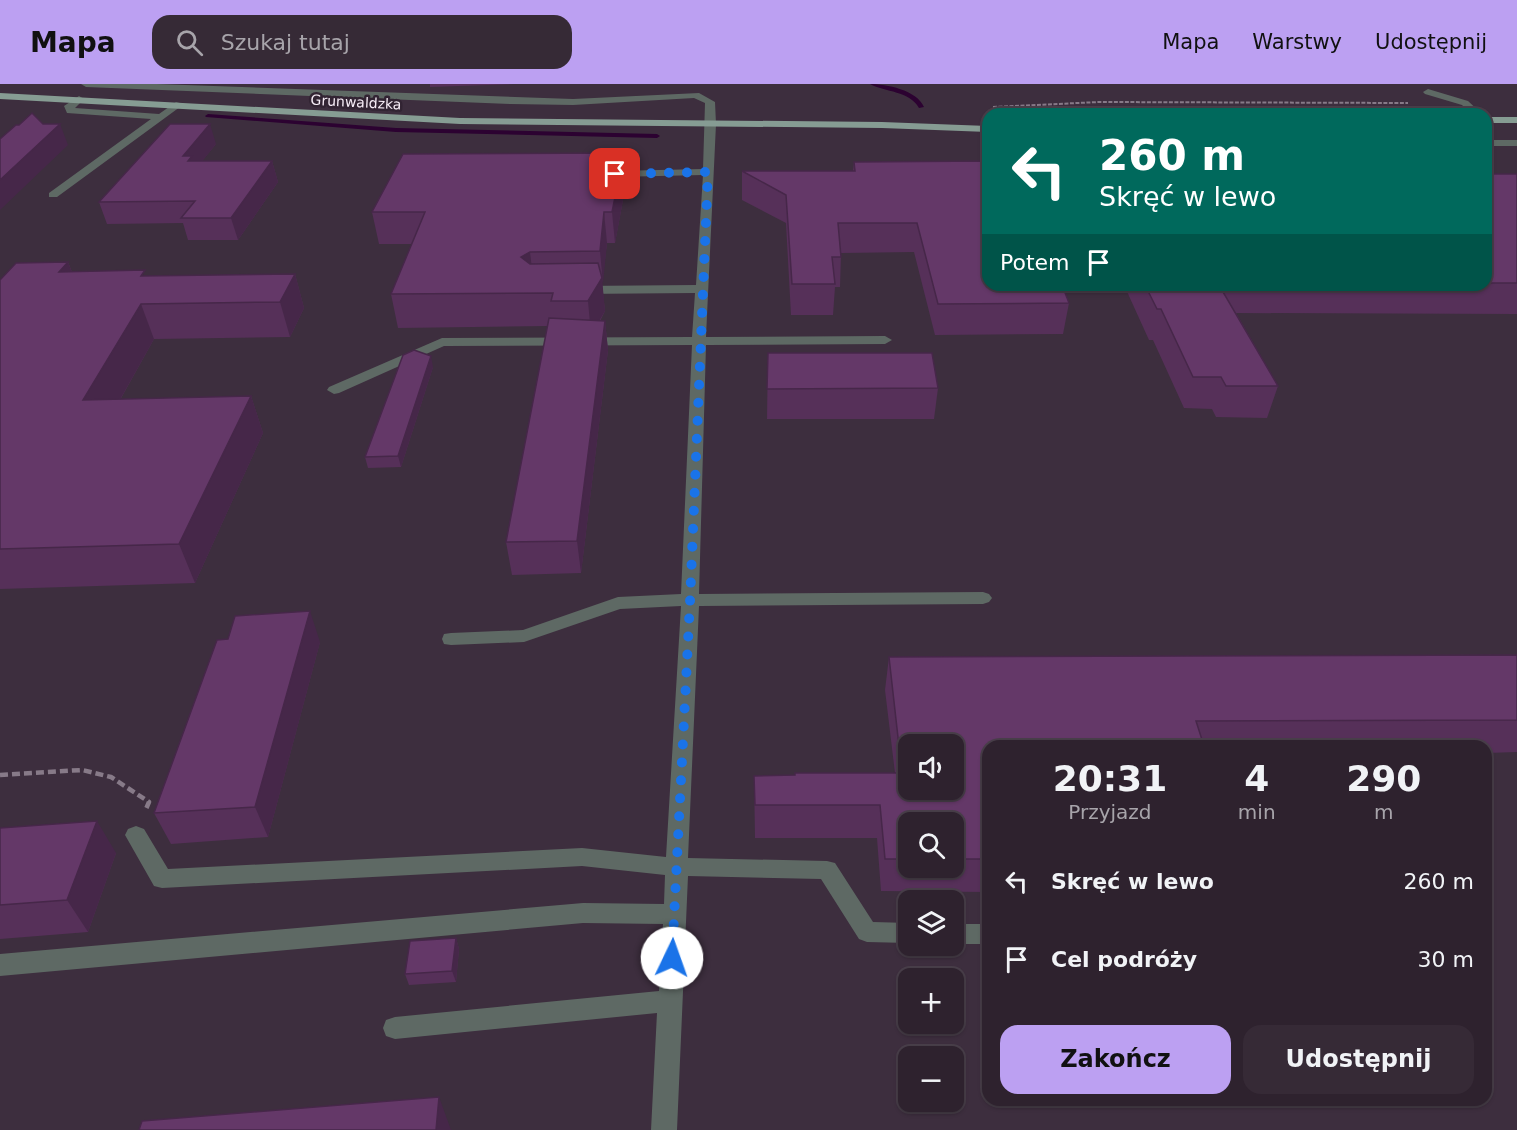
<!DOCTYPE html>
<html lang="pl">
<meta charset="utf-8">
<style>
:root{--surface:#2e222e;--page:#362a36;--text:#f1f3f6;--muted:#a7a4aa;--line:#493f4a;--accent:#bca0f2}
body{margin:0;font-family:"DejaVu Sans",sans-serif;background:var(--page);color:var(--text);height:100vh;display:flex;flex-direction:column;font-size:22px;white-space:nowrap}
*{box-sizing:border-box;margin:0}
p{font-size:20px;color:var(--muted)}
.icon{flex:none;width:33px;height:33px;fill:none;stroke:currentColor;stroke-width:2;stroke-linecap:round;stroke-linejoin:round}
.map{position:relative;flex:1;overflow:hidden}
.drawer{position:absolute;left:982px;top:656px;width:510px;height:366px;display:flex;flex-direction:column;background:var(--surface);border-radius:18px;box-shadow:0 2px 4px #0004,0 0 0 2px var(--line)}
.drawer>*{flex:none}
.banner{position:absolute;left:982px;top:24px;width:510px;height:183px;border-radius:18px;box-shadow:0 2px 4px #0004,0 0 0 2px var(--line);background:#00695c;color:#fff;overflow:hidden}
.tools{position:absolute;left:898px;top:650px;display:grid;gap:12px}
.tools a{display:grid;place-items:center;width:66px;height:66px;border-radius:12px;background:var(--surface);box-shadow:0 2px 4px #0004,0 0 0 2px var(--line);font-size:30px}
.pin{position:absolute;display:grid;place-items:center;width:51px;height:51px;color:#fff;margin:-26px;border-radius:12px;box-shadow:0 3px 9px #0006}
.me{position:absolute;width:66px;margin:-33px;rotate:3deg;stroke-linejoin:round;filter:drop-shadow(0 0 4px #0008)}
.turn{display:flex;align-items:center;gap:21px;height:126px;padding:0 18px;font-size:27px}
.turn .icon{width:78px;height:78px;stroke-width:2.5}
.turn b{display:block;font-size:42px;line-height:51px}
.then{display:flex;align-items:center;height:57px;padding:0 18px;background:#0003;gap:12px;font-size:22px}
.eta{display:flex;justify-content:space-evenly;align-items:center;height:102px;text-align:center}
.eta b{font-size:36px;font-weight:700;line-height:42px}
.primary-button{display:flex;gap:12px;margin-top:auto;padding:12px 18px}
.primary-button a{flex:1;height:69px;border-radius:18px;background:var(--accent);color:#111;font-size:24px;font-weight:700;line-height:69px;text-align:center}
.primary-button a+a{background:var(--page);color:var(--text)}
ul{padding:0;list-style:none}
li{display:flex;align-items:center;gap:18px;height:78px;padding:0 18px}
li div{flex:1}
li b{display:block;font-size:22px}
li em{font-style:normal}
header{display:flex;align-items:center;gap:36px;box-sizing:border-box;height:84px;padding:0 30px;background:var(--accent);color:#111}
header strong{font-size:28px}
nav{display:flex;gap:33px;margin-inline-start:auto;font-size:21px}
.search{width:420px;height:54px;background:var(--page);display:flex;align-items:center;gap:15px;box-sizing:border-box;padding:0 21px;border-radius:18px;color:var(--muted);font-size:22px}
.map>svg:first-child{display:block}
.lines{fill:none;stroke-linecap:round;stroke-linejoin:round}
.stream{fill:#2c0231;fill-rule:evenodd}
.path-far1{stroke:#877a88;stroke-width:2;stroke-dasharray:4 1.5;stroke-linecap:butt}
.path{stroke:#877a88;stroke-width:4.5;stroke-dasharray:8 4;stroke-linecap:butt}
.minor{fill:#5e6964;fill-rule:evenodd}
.major{fill:#869c93;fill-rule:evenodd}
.wall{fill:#563059;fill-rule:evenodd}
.shaded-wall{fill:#462749}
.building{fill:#643868;stroke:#462749;stroke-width:1.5;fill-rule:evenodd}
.route{stroke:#1a73e8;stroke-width:10;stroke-dasharray:0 18}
.labels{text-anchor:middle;stroke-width:5;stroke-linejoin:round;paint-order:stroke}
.far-street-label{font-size:14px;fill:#f6ecf6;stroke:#322433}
</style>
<header>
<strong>Mapa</strong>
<div class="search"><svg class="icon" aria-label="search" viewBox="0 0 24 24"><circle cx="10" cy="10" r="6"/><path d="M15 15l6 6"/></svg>Szukaj tutaj</div>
<nav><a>Mapa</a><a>Warstwy</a><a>Udostępnij</a></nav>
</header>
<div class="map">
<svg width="1517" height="1046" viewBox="0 0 1517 1046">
<rect width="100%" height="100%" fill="#3d2e3e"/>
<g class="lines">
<!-- stream -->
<g class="stream">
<path d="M870,0C886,0 917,6 924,23L919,24C910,7 885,8 870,0Z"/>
<path d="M208,30L396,44L657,50L660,52L657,54L396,48L206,33L205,32Z"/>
</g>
<!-- path-far1 -->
<path class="path-far1" d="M993,23L1099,18L1408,19"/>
<!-- path -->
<path class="path" d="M0,691L82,686L111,693L149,718L146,725"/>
<!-- minor -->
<g class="minor">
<path d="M81,0H157L573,15L699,9L715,18L716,40L706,253L885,252L892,256L885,260L706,261L699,510L983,508L989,510L992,514L989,518L983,520L699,522L688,774L827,777L835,779L873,838L909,839V859L867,858L859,855L821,795L688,792L677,1046H651L657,929L395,955L386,952L383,944L386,936L395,933L659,907L663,840L583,839L0,892V870L583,819L664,820L665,791L582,782L162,804L154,802L125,751L128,745L136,742L144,745L168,785L582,764L666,773L681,522L620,525L524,558L451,561L444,560L442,555L444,550L451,549L523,546L618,513L681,510L692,261L444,262L339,309L334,310L327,306L329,303L442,254L692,253L695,209L578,210L572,206L578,202L696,201L703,91L615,93L610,90L615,87L703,85L705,19L694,14L573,21L510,20L86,3Z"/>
<path d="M1428,5L1468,17L1482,30H1471L1462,21L1425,10L1423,8Z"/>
<path d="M79,12L84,15L75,24L159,30L176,18L184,20L57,113H49V109L151,35L67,29L64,22Z"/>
<path d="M1486,41L1491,44V48L1486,49Z"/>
<rect x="1486" y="56" width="31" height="6"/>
<rect x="954" y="840" width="34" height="20"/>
</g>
<!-- major -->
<g class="major">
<path d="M0,9L460,34L882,38L988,42V48L882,44L460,40L0,15Z"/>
<rect x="1486" y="33" width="31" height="6"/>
</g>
</g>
<!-- wall -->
<g class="wall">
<path d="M430,0H515L430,3Z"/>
<path d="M216,60L202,77H272L278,98L238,156H188L183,139L107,140L99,118Z"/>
<path d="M854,78L1069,219L1063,250L935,251L914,168L841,169L840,203H835L833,231H791L786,139L742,116V87H853Z"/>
<path d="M1486,90H1517V230L1236,229L1278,302L1267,334L1216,333L1212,325L1184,324L1153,256H1149L1124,201H1486Z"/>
<path d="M626,100L615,159H607L602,200L605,227L600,237H605L608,266L581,489L512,491L506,458L548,242L398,244L391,210L412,160H379L372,128Z"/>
<path d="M68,178L72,188L147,192L295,190L304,224L290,253L154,255L120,316L251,312L263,349L195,499L0,505V196Z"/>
<path d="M768,269L938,304L934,335H767Z"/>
<path d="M433,283L401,383L368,384L365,373Z"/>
<path d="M320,558L268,753L171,760L154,729Z"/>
<path d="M1517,571V668L1486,669V662H988V808L881,807L877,754H755L754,692L895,689L885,606L889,573ZM909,738H954V783H909Z"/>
<path d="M0,744L116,769L88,848L0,855Z"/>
<path d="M456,854L459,865L456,898L409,901L405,890Z"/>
</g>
<!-- shaded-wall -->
<g class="shaded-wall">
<path d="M60,40L68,61L0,126V96Z"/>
<path d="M210,40L216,60L196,85L183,72Z"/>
<path d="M624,69L626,100L615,159L612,128Z"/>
<path d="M272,77L278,98L238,156L231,134Z"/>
<path d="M604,128L607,159L603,200L600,167Z"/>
<path d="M530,168L534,201L521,173Z"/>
<path d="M68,178L81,212L59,188Z"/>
<path d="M295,190L304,224L290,253L280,218Z"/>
<path d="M602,194L605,227L591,251L588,217Z"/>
<path d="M141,220L154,255L99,353L83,316Z"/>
<path d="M605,237L608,266L581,489L577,457Z"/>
<path d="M431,272L433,283L401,383L398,372Z"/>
<path d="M251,312L263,349L195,499L179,460Z"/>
<path d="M310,527L320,558L268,753L255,723Z"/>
<path d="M97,737L116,769L88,848L67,816Z"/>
<path d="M456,854L459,865L456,898L452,887Z"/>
<path d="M439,1013L451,1046H436Z"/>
</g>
<!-- building -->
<g class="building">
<path d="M32,29L43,40H60L0,96V55L16,41H19Z"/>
<path d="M170,40H210L183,72H192L188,77H272L231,134H181L195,117L99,118Z"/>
<path d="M624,69L612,128H604L600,167L530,168L521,173L530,180L598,179L602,194L588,217H551L553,209L391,210L425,128H372L403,70Z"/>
<path d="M988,77V201H1062L1069,219L938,220L917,139H838L841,173H832L835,200H792L786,111L742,87H855L854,78Z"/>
<rect x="1486" y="90" width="31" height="109"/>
<path d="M68,178L59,188L145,186L141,192L295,190L280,218L141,220L83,316L251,312L179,460L0,465V196L16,179Z"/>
<path d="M1145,201H1219L1278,302H1226L1221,293H1193L1161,225H1157Z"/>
<path d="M549,234L605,237L577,457L506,458Z"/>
<path d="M414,266L431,272L398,372L365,373L403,271Z"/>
<path d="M768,269H932L938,304L767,305Z"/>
<path d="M310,527L255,723L154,729L217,556L228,555L235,532Z"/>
<path d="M1517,571V636L1196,637L1204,662H988V775H954V738H909V775H885L880,721H755L754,692L795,691V689H902L889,573ZM909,660H954V705H909Z"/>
<path d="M97,737L67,816L0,821V744Z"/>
<path d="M456,854L452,887L405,890L410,857Z"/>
<path d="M439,1013L436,1046H139L142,1037Z"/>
</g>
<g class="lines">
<!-- route -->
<path class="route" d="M615,90L708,88L690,518L672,874"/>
</g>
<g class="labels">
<!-- far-street labels -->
<g class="far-street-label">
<text transform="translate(356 18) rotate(3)" y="5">Grunwaldzka</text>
</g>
</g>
</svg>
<div class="tools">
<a><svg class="icon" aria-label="sound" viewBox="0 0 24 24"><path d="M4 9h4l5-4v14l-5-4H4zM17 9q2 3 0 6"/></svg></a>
<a><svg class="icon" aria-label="search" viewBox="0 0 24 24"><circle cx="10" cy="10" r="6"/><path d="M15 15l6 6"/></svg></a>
<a><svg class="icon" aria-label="layers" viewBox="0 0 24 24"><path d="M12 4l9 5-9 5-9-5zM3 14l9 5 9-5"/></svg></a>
<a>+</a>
<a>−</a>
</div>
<div class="pin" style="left:615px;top:90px;background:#d93025"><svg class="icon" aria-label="arrive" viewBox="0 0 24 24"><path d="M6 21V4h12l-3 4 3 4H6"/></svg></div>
<svg class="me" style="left:672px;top:874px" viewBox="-20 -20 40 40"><circle r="19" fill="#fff"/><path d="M0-13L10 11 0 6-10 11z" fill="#1a73e8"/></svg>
<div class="banner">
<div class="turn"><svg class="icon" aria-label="left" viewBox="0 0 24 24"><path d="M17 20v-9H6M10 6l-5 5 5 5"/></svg><div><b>260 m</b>Skręć w lewo</div></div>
<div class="then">Potem<svg class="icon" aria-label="arrive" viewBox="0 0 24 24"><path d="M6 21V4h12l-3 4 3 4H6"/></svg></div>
</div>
<section class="drawer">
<div class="eta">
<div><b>20:31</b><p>Przyjazd</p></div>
<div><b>4</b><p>min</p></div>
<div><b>290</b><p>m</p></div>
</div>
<ul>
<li><svg class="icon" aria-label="left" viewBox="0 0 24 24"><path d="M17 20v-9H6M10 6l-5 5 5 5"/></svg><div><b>Skręć w lewo</b></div><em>260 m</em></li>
<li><svg class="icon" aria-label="arrive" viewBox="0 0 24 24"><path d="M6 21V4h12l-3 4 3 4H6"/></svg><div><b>Cel podróży</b></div><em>30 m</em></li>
</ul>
<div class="primary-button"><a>Zakończ</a><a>Udostępnij</a></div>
</section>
</div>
